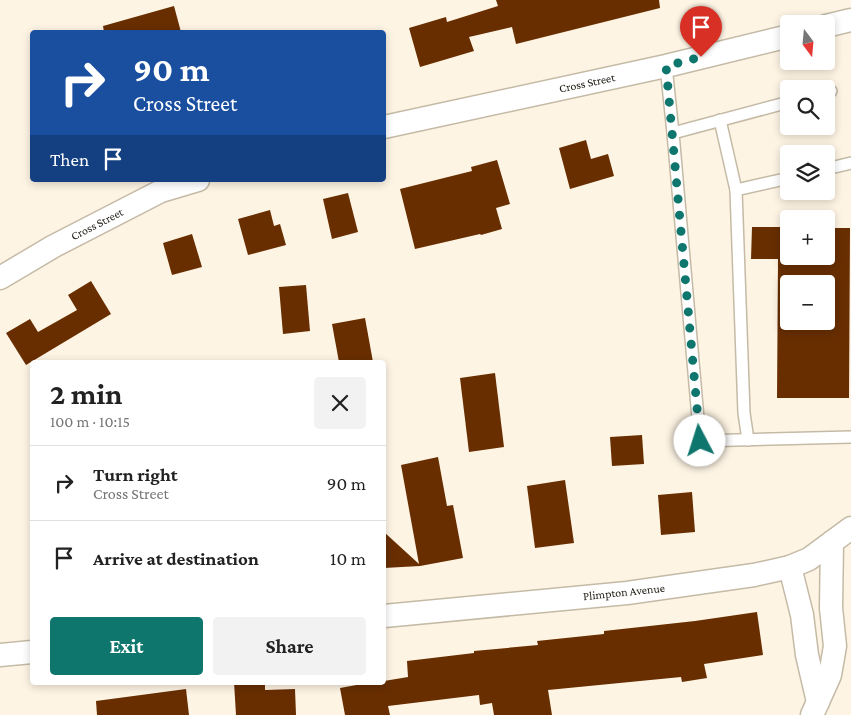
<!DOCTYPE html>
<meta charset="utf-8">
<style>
:root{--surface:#fff;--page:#f2f2f2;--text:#222;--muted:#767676;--line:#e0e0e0;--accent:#0f766e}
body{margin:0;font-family:"Crimson Pro",serif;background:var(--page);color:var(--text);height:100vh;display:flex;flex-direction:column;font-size:19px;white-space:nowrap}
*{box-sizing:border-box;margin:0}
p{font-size:16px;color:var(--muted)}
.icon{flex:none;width:28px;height:28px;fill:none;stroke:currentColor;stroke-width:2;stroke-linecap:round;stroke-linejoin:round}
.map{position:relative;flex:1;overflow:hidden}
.panel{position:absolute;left:30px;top:360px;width:356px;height:325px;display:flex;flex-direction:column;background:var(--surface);border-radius:5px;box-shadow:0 2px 8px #0003}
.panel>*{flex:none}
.hud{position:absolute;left:30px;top:30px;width:356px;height:152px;border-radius:5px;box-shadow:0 2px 8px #0003;background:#1a4fa0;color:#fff;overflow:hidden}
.needle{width:32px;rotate:164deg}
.controls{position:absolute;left:780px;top:15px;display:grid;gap:10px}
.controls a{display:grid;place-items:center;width:55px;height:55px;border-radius:5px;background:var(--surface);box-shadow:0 2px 8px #0003;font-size:25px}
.pin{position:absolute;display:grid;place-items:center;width:42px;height:42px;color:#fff;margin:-51px -21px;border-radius:50% 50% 50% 0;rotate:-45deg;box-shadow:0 0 5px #0007}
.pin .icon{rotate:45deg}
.me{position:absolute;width:55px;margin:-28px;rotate:355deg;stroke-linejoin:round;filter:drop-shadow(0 0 4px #0008)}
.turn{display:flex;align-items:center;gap:18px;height:105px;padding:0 20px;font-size:22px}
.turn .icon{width:65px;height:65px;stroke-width:2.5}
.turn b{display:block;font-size:35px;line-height:42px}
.then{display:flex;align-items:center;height:48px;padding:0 20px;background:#0003;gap:10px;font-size:19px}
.round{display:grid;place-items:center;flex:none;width:52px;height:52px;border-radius:5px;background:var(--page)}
.headline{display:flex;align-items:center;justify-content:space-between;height:85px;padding:0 20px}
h1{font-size:30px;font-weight:700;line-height:38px}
.primary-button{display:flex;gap:10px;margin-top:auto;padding:10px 20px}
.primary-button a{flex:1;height:58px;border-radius:5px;background:var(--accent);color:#fff;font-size:20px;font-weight:700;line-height:58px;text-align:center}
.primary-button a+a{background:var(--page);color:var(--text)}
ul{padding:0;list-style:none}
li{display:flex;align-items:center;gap:15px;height:75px;padding:0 20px;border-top:1px solid var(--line)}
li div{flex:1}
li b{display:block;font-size:19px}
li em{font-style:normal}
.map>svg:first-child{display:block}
.building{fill:#682e00;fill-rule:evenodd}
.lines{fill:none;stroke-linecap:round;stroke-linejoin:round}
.service-casing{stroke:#c5baa6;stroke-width:14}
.minor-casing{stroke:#c5baa6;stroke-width:25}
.service{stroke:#fff;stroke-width:11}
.minor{stroke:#fff;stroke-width:22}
.route{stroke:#0f766e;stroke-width:9;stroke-dasharray:0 16.2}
.labels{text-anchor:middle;stroke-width:5;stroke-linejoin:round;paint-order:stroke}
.street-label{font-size:12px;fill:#1f1b14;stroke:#fff}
</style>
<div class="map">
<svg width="851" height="715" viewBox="0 0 851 715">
<rect width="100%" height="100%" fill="#fef4e4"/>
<!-- building -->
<g class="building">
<path d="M496,0H659L660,8L516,44L512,27L469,37L474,51L420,67L409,28L446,17L447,22L498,6Z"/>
<path d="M174,6L181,32H104L103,26Z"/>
<path d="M586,140L591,159L608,154L614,176L570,189L559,148Z"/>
<path d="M497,160L510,204L496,208L502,229L481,235L480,234L415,249L400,189L472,171L471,167Z"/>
<path d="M348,193L358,232L332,239L323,199Z"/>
<path d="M270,210L274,226L280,224L286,245L248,255L238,219Z"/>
<path d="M752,227H789V256H826V228H850L849,398H777L778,259H751ZM789,284H826V321H789Z"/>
<path d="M192,234L202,267L172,275L163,243Z"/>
<path d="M91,281L111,314L26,365L6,333L30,319L38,332L77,310L68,295Z"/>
<path d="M306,285L310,331L283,334L279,287Z"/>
<path d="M365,318L373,362H339L332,324Z"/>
<path d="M495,373L504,447L469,452L460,378Z"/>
<path d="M642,435L644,464L612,466L610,437Z"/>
<path d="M438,457L447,506L453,505L463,558L420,566L384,568V532L419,564L401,465Z"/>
<path d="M565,480L574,543L535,548L527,486Z"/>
<path d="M692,492L695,532L661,535L658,495Z"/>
<path d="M757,612L763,655L704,664L707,678L682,682L681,677L548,690L552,715H494L492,703L480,705L479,695L388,706L390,715H345L340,688L373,682H384V681L408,677L407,661L474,653V651L538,645L537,641L604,634V631L695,621Z"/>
<path d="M234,682H265V690L295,689L296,715H236Z"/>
<path d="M186,689L189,715H97L96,701Z"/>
</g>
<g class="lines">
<defs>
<g id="service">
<path d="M666,66L673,133"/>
<path d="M826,92L831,91"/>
<path d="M789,102L673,133L700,441L851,437"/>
<path d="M720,120L736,190L744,413L748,440"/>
<path d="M826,169L851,163"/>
<path d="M736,190L789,178"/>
</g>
<g id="minor">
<path d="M826,26L851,20"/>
<path d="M384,127L666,66L789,36"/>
<path d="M0,278L54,246L161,191L198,180"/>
<path d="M790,567L802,615L807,655L818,702"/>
<path d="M384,616L627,593L754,575L790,567L809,559L851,528"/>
<path d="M0,655L32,652"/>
<path d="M812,715L830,675L835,646L831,608L832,542"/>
</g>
</defs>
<!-- service casing -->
<use href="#service" class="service-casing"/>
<!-- minor casing -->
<use href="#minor" class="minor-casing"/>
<!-- service -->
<use href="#service" class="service"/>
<!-- minor -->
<use href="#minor" class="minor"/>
</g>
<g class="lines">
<!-- route -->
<path class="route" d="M700,441L666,66L701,57"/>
</g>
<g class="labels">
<!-- street labels -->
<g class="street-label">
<text transform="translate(587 83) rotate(-12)" y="4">Cross Street</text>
<text transform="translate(97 224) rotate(-27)" y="4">Cross Street</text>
<text transform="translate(624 592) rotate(-6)" y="4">Plimpton Avenue</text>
</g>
</g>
</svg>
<div class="controls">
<a><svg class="needle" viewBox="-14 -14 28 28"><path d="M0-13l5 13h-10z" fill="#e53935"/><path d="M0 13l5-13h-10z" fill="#767676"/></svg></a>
<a><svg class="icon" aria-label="search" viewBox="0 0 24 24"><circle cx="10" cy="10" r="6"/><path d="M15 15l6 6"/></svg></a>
<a><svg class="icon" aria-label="layers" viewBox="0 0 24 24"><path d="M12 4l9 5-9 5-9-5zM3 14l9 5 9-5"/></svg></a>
<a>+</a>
<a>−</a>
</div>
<div class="pin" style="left:701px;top:57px;background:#d93025"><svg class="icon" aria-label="arrive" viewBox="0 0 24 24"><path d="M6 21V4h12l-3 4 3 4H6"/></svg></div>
<svg class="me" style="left:700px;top:441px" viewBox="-20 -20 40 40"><circle r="19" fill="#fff"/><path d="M0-13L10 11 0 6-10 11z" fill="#0f766e"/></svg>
<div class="hud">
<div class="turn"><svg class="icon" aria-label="right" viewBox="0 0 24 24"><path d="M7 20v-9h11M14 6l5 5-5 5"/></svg><div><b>90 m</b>Cross Street</div></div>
<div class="then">Then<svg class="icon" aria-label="arrive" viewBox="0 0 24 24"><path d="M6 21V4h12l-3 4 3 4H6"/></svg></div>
</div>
<section class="panel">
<div class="headline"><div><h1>2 min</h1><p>100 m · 10:15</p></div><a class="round"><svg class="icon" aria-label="close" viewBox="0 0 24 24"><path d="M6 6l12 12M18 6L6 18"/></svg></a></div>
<ul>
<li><svg class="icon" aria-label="right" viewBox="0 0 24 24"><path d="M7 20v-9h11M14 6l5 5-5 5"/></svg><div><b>Turn right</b><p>Cross Street</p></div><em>90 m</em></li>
<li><svg class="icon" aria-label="arrive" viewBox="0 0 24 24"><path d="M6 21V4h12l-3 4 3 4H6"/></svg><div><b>Arrive at destination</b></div><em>10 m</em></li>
</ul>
<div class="primary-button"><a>Exit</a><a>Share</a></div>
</section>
</div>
